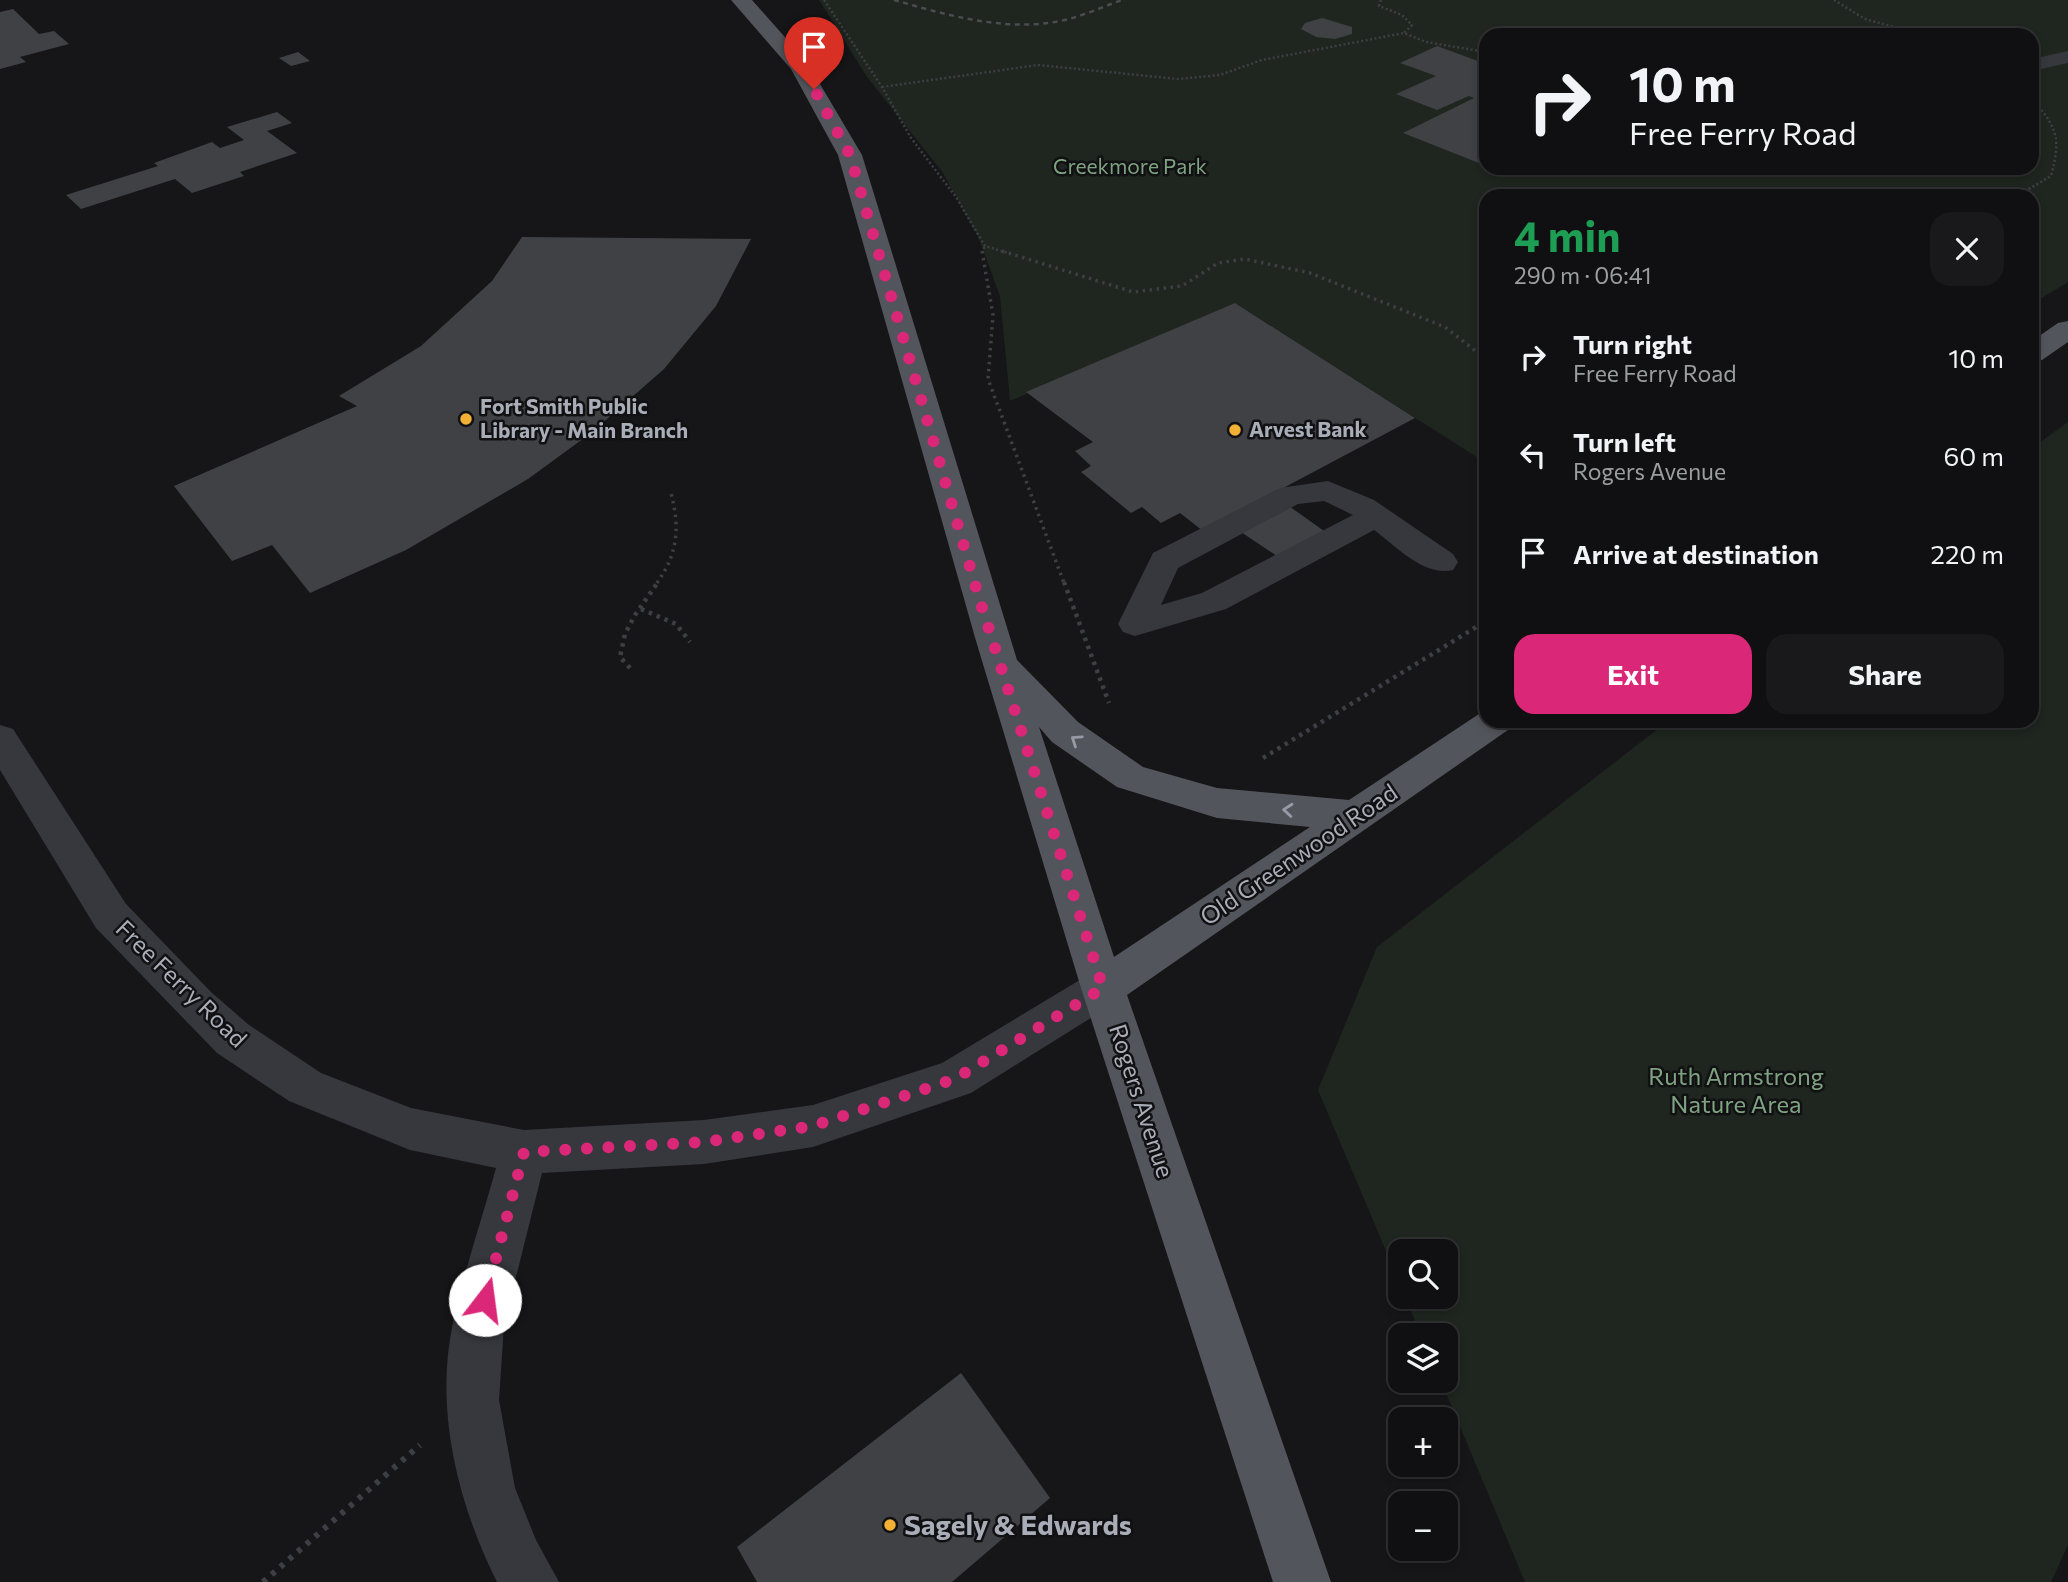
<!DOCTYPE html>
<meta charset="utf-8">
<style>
:root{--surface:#101012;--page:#19191b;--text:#f1f3f6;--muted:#9c9d9f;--line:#303032;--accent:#db2777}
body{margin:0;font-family:Commissioner,sans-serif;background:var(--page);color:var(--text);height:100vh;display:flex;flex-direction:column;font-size:26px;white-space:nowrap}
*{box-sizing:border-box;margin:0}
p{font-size:23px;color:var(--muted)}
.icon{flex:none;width:38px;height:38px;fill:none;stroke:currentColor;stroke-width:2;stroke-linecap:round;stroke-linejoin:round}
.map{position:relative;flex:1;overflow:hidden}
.panel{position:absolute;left:1479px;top:189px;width:560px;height:539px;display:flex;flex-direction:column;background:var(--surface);border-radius:21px;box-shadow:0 4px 10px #0003,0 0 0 2px var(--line)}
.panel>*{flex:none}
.top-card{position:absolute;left:1479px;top:28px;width:560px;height:147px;border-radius:21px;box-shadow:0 4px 10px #0003,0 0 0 2px var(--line);background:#101012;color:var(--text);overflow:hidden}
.buttons{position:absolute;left:1388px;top:1239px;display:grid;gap:14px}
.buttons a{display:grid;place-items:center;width:70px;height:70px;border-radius:14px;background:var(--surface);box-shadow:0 4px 10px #0003,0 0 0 2px var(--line);font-size:35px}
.pin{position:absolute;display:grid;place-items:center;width:60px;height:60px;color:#fff;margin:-72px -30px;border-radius:50% 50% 50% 0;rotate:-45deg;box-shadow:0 0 7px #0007}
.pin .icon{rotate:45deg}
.me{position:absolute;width:77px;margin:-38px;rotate:15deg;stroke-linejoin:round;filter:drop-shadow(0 0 5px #0008)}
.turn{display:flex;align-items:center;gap:24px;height:147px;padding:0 35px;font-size:32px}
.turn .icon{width:91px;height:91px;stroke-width:2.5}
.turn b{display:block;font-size:49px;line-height:60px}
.round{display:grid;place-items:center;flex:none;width:74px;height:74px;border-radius:21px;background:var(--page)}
.overview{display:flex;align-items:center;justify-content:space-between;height:119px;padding:0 35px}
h1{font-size:42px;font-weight:700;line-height:52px;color:#1e9e55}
.action{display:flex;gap:14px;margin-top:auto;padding:14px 35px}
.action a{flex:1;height:80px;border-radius:21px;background:var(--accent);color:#fff;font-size:28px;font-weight:700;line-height:80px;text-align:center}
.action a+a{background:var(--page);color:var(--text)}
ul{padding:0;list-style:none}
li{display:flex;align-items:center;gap:21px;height:98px;padding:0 35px}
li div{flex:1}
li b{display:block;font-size:26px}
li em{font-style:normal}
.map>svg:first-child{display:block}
.green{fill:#1e261f;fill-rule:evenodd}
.building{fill:#404145}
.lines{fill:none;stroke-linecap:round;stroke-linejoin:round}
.path-far3{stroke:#3d3f44;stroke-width:2.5;stroke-dasharray:2 2.5;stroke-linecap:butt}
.path-far2{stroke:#3d3f44;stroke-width:3.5;stroke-dasharray:2.5 4.5;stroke-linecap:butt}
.path-far1{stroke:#3d3f44;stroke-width:4.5;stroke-dasharray:3.5 5;stroke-linecap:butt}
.path{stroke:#3d3f44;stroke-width:6;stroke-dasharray:4.5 7;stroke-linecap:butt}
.minor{fill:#37383d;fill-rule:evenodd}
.major{fill:#53555c;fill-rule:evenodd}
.rail{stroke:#4a4c52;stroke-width:2.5;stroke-dasharray:5 4.5;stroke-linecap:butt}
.oneway{stroke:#979ba6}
.route{stroke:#db2777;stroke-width:12;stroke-dasharray:0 21.6}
.poi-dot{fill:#f2b134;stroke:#111113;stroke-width:2.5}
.labels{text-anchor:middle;stroke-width:5;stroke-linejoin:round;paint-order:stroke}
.far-park-label{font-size:21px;fill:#7fa381;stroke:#111113}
.far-poi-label{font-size:21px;font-weight:bold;fill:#a8adb8;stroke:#111113;text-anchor:start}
.street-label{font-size:24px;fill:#a8adb8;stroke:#111113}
.park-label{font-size:24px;fill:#7fa381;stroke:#111113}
.near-poi-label{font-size:28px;font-weight:bold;fill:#a8adb8;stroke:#111113;text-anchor:start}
</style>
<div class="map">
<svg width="2068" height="1582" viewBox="0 0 2068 1582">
<rect width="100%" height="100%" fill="#161618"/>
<!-- green -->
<g class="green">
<path d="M819,0H2068V282L2032,304V196H1486V463L1235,303L1010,401L1000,296L979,239L943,173L867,77ZM1486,35H2032V168H1486Z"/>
<path d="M2068,422V1545L2051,1582H1525L1441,1381H1446V1335H1421L1405,1297H1446V1251H1400V1284L1318,1090L1377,947L1668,721H2032V448Z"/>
</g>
<!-- building -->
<g class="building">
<path d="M13,9L39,34L54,31L69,44L20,57L26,62L0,69V12Z"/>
<path d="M1322,18L1352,27V34L1335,39L1316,37L1301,29L1305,23Z"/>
<path d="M1437,46L1486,64V160L1479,163L1403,133L1474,98L1469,96L1437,110L1396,94L1436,76L1400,63Z"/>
<path d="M298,52L310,61L291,66L279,58Z"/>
<path d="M277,112L292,123L267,131L297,153L240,172L244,176L192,193L175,179L81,209L66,195L158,166L154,163L212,142L220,148L244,140L227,127Z"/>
<path d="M522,237L751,239L716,306L664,369L591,433L528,479L406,550L310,593L272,545L232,561L174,486L357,406L339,396L421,346L492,281Z"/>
<path d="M1235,303L1415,418L1272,494L1341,543L1292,566L1223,520L1203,531L1180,513L1161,523L1142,507L1131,513L1081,472L1091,466L1075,451L1093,442L1026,392Z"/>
<path d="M961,1373L1050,1498L952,1582H757L737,1547Z"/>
</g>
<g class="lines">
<!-- path-far3 -->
<g class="path-far3">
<path d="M824,0L882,87L911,138L956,197L985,246L1008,253"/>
<path d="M1381,0L1379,6L1402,15L1412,25L1404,33"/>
<path d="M1834,0L1865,19L1919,34"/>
<path d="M882,87L1038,65L1178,79L1220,75L1262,60L1404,33L1426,42L1486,52"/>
<path d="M2017,196L2051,176C2060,141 2059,131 2036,103"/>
<path d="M982,253L985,246"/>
</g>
<!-- path-far2 -->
<g class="path-far2">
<path d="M982,251L993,315L988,379L1064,583"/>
<path d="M1002,251L1133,292L1182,286L1218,263L1245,259L1310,273L1445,327L1486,359"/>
<path d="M657,583C678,553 680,528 671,493"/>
</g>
<!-- path-far1 -->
<g class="path-far1">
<path d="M1064,582L1109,703"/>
<path d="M641,609L676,624L690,642"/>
<path d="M630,668L620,657L625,634L635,615L658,582"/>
<path d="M1263,758L1486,621"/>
</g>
<!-- path -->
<path class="path" d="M263,1582L420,1445"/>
<!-- minor -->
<g class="minor">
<path d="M2068,51V63L2032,71V59Z"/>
<path d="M1328,481L1374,500L1453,554L1458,562L1453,570C1424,577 1396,546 1374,530L1226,609L1135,636L1123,632L1118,624L1153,553L1280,488ZM1324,501L1353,515L1202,593L1161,605L1178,568L1298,504Z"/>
<path d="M0,725L13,729L126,904L211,992L249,1025L321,1073L411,1108L524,1130L704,1120L813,1105L942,1063L1088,975L1103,970L1118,975L1125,988L1118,1001L971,1093L813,1147L704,1164L542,1173L504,1325L499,1400L515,1488L536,1540L559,1582H497C458,1504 434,1410 453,1323C464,1271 482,1219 496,1168L410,1150L289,1101L217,1053L96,928L0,770Z"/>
</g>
<!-- major -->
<g class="major">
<path d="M731,0H752L807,62L862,155L1017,660L1078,722L1143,767L1217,788L1349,800L1482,712L1486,710V721H1513L1508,730L1127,995L1331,1582H1273L1081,988L976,641L838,155L791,69ZM1039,727L1052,742L1117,787L1217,818L1310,827L1114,957Z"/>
<path d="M2068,321V342L2042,360L2032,362V341L2058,323Z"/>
</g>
<!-- rail -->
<path class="rail" d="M894,0C947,15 1004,32 1060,21C1081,17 1102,7 1122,0"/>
</g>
<!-- one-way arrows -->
<defs><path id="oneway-chevron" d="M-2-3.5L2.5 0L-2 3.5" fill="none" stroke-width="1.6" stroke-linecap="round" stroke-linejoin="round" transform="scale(1.75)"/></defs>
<g class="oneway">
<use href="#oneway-chevron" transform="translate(1076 740) rotate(-146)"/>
<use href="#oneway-chevron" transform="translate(1288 810) rotate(-175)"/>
</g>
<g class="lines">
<!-- route -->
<path class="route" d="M485,1300L524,1152L704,1142L813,1126L955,1079L1103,988L979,598L850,155L814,89"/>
</g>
<!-- markers -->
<g class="poi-dot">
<circle cx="466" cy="419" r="7"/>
<circle cx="1235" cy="430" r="7"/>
<circle cx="890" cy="1525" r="7"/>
</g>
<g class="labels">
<!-- far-park labels -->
<g class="far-park-label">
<text x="1130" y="174">Creekmore Park</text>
</g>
<!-- far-poi labels -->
<g class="far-poi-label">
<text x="480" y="414">Fort Smith Public<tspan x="480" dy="24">Library - Main Branch</tspan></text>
<text x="1249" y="437">Arvest Bank</text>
</g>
<!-- street labels -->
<g class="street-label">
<text transform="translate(1299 855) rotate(-34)" y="8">Old Greenwood Road</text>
<text transform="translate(181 984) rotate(44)" y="8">Free Ferry Road</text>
<text transform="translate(1141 1101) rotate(72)" y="8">Rogers Avenue</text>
</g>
<!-- park labels -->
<g class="park-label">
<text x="1736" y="1085">Ruth Armstrong<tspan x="1736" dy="28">Nature Area</tspan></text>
</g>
<!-- near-poi labels -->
<g class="near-poi-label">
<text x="904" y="1535">Sagely &amp; Edwards</text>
</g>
</g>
</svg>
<div class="buttons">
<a><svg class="icon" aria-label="search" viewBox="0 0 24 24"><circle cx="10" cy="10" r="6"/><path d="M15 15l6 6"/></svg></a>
<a><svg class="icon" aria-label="layers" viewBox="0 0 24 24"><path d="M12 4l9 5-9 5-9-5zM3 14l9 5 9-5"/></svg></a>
<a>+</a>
<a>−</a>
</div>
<div class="pin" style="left:814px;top:89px;background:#d93025"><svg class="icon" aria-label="arrive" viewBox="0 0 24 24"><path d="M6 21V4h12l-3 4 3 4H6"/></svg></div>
<svg class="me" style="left:485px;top:1300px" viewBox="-20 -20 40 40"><circle r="19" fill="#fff"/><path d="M0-13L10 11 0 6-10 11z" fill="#db2777"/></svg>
<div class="top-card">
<div class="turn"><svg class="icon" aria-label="right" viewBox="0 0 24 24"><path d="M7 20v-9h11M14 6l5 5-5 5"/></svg><div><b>10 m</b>Free Ferry Road</div></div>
</div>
<section class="panel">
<div class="overview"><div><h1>4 min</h1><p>290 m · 06:41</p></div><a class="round"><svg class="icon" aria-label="close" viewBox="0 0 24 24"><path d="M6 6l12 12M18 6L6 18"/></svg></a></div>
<ul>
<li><svg class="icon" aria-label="right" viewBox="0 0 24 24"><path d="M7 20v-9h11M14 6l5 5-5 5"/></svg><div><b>Turn right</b><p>Free Ferry Road</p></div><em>10 m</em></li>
<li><svg class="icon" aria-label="left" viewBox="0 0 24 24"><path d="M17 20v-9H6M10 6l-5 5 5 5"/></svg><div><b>Turn left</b><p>Rogers Avenue</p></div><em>60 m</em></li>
<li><svg class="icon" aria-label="arrive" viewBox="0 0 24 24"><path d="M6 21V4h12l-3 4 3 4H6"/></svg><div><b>Arrive at destination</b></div><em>220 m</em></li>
</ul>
<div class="action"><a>Exit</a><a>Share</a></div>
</section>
</div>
